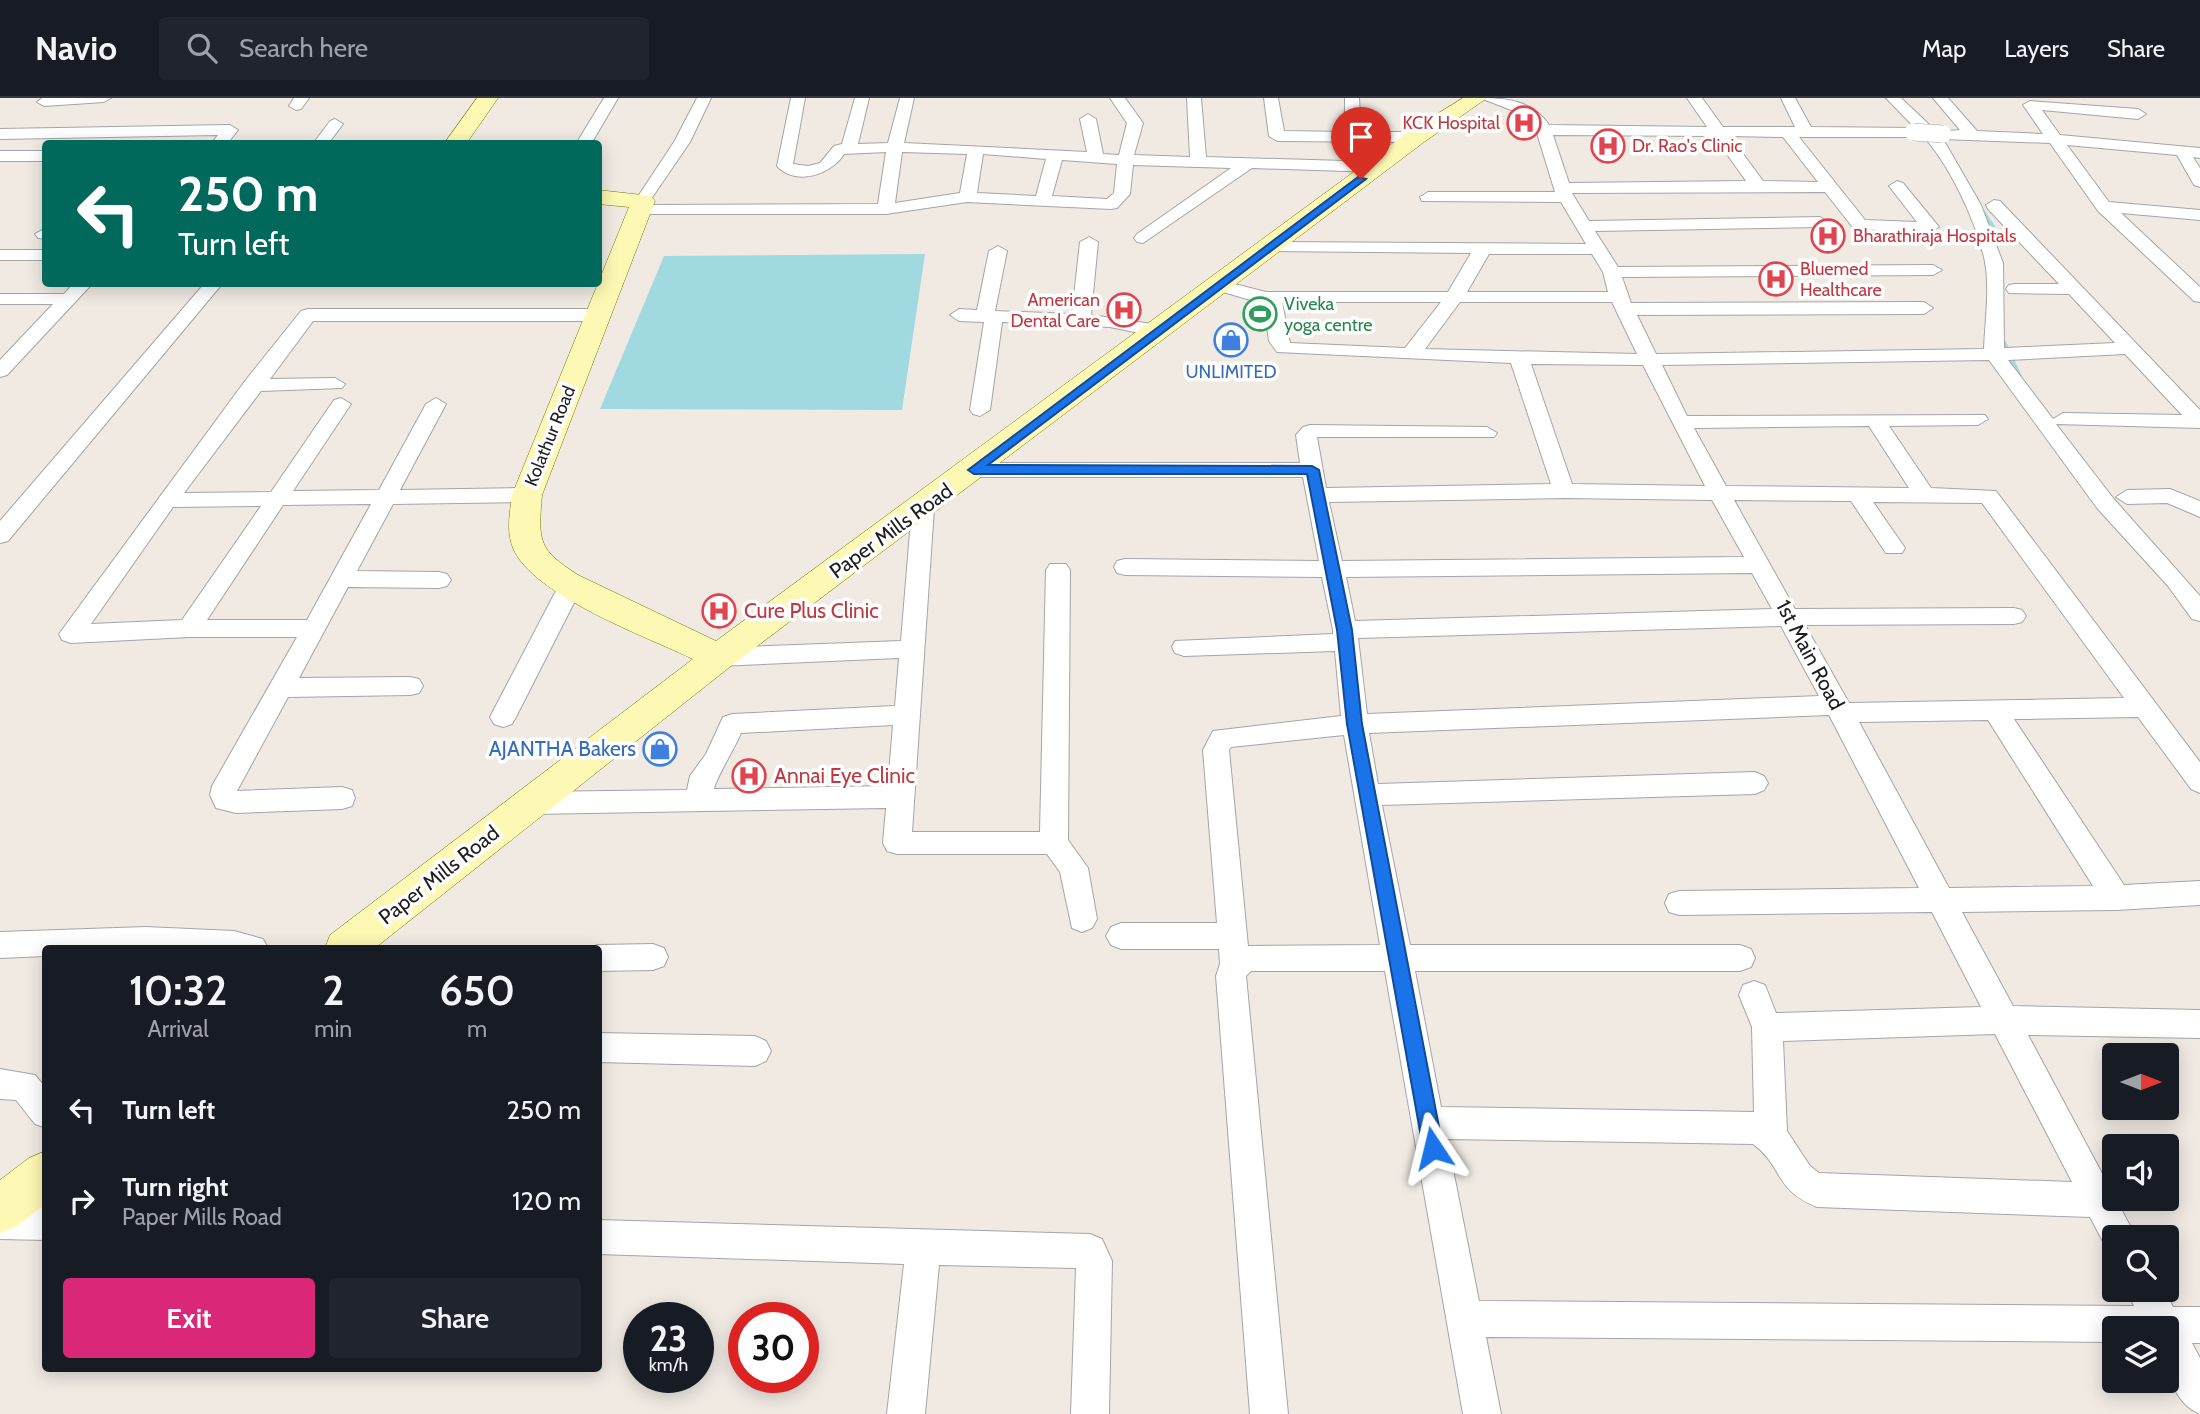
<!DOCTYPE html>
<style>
:root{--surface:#171b24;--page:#20242c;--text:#f1f3f6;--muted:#9ea1a6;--line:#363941;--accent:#db2777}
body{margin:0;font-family:Cabin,sans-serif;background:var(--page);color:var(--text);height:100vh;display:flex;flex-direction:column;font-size:26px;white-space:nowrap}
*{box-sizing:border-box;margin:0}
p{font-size:23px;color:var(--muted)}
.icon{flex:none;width:38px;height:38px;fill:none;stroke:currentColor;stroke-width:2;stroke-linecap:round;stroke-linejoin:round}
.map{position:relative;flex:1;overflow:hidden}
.panel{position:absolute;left:42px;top:847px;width:560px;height:427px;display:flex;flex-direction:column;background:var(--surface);border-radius:7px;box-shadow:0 4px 18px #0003}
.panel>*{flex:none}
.banner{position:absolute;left:42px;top:42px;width:560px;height:147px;border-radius:7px;box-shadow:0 4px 18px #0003;background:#00695c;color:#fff;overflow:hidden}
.needle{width:46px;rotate:90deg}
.fabs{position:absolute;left:2102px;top:945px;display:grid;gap:14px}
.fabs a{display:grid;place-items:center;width:77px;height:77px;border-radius:7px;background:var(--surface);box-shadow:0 4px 18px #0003;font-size:35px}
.speed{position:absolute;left:623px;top:1204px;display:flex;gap:14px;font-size:35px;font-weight:700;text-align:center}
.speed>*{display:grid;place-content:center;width:91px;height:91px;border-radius:50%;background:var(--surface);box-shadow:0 4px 18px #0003;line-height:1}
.speed small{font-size:18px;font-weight:400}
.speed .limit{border:10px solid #d22;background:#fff;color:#111}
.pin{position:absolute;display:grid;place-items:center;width:60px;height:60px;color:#fff;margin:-72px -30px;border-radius:50% 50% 50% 0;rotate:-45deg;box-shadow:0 0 7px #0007}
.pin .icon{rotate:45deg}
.me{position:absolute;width:77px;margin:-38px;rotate:350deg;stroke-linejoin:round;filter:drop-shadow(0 0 5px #0008)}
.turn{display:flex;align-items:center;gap:24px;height:147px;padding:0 21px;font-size:32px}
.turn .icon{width:91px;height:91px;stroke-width:2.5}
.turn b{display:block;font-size:49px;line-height:60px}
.eta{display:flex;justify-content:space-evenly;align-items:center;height:119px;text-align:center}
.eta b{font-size:42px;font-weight:600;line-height:49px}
.cta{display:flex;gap:14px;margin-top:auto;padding:14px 21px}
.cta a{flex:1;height:80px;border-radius:7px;background:var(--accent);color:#fff;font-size:28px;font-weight:600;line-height:80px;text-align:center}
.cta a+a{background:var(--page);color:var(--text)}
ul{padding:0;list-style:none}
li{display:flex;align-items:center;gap:21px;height:91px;padding:0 21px}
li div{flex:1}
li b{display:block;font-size:26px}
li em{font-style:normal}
header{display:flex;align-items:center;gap:42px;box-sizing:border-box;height:98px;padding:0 35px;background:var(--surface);border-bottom:2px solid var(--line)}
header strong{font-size:33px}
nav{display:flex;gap:38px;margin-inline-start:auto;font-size:24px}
.search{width:490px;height:63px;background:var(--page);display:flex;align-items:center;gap:18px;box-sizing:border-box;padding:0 24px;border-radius:7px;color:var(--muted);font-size:26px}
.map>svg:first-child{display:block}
.water{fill:#a1d9e0}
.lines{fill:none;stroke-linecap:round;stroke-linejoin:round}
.stream-far1{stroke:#a1d9e0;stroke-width:4.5}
.stream{stroke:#a1d9e0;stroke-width:5}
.street-casing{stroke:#a5a5a5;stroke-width:2}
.secondary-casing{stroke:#7a7900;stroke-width:1}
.street{fill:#fff;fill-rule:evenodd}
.secondary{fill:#fdf8b4;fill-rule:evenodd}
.street-bridge-casing{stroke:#a5a5a5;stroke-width:18;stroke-linecap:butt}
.street-bridge{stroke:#fff;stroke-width:17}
.route{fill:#1a73e8;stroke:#114b97;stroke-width:2}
.labels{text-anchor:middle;stroke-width:7;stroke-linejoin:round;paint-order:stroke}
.far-health-label{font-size:18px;fill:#be3a42;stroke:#fff;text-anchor:start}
.far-leisure-label{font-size:18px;fill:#27864d;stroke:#fff;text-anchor:start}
.far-shop-label{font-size:18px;fill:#366cbe;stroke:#fff}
.far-street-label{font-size:18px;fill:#1e1e1e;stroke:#fff}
.street-label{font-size:21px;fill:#1e1e1e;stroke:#fff}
.health-label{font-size:21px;fill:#be3a42;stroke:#fff;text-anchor:start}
.shop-label{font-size:21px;fill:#366cbe;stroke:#fff;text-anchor:end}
</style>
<header>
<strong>Navio</strong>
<div class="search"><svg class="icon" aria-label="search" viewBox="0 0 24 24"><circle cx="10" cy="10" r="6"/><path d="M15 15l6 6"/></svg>Search here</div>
<nav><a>Map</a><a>Layers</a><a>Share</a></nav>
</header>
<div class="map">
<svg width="2200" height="1316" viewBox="0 0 2200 1316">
<rect width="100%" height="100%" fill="#f0eae3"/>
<!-- water -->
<path class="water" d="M925,156L902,312L600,311L664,158Z"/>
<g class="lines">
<!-- stream-far1 -->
<path class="stream-far1" d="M1980,110L1993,129L1992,146"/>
<!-- stream -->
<path class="stream" d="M2001,239L2021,282"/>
<defs>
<g id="street">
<path d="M42,0H111L104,4L44,8L37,4Z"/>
<path d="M294,0H309L301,11L296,12L289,8Z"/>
<path d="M604,0H618L591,46H576Z"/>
<path d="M697,0H711L690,44L647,107L878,106L886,54L844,56C832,76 796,89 777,68L791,0H805L793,66L808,68L820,65L834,48L842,46L855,0H869L858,46L888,45L900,0H914L904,45L1087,54L1080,21L1088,16L1096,21L1103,56L1119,57L1127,25L1110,0H1125L1143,25L1134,57L1190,59L1187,0H1201L1206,59L1377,64L1385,69L1377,74L1252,70L1143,145L1137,144L1134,140L1137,136L1231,70L1133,67L1130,96L1117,110L1111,111L967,104L886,116H634L632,112L639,107L635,103L674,44ZM902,54L967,56L960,95L895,105ZM983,56L1046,61L1036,98L977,95ZM1062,62L1117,66L1114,95L1107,101L1052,98Z"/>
<path d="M1264,0H1278L1284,33L1345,34V0H1359L1361,34H1416L1424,39L1416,44L1277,43L1269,38Z"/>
<path d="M1480,0C1508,0 1533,3 1549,27L1707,29L1687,0H1702L1723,29H1795L1781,0H1795L1811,29L1915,30L1886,0H1901L1937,34L1960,32L1933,0H1948L1977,33L2043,36L2023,7L2030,3L2138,11L2146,16L2138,21L2042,12L2060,37L2200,50V60L2193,59L2200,70V89L2194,87L2177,57L2067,47L2109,104L2200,112V122L2121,115L2200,189V204L2194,203L2098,113L2050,45L1943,41L1981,107L2003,165L2004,250L2115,245L2069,196L2009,195L2006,191L2009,187L2015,186H2059L1988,111L1986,107L1994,102L2000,103L2200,312V330L2056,326L2113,400L2200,498V523L2192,521L2168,488L2097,410L1989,262L1662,267L1687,318L1985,317L1988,321L1978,327L1889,328L1931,390L1996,393L2200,664V695L2191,691L2138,619L2014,621L2124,787L2200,783V807L2116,812L1962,814L2013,908L2200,912V940L2028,937L2136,1139H2114V1154L2107,1151L2090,1119L1817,1109C1773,1091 1784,1069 1753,1046L1447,1041L1479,1203L2134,1208L2127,1192H2164L2173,1209H2200V1245H2192L2200,1260V1316C2167,1302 2166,1261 2166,1230H2114V1244L1486,1239L1501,1316H1463L1385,873H1251L1246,878L1288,1316H1250L1216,878L1220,866L1219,851H1121L1111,847L1106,838L1111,829L1121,825H1217L1203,652L1213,633L1341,618L1335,553L1184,558L1175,555L1172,549L1175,543L1333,536V532L1322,479L1125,477L1117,475L1114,469L1117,463L1125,461L1319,463L1303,379H974L963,372L974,365H1300L1296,337L1303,329L1310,327L1487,329L1497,335L1494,339H1317L1326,390L1551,386L1511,265L1277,254L1269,243L1264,206L1213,191L1210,187L1219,182L1266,194H1448L1471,155L1262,153L1259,149L1262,145L1268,144L1586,146L1561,104L1422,103L1420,99L1428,94H1555L1536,32L1527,18ZM1920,35C1948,63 1977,124 1985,164C1990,191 1985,224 1984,251L1656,256L1637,217L1924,216L1933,210L1924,204L1631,205L1622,179L1933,177L1942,172L1933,167L1618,169L1595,133L1820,129L1828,124L1820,119L1589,123L1572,95L1825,94L1854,131L1930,134L1939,129L1903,85L1897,83L1889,88L1917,124L1865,122L1799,39H1913ZM1553,37L1714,38L1746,83L1569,85ZM1730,38L1783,39L1818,84L1763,83ZM1489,156H1592L1603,174L1608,194H1467ZM1282,204H1441L1405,250L1290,245ZM1460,204H1612L1637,256L1425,251ZM2125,256L2182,317L2063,315L2053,321L2008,262ZM1531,266L1643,267L1705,388L1572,386ZM1869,328L1909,390L1726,388L1694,330ZM1564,400L1712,402L1744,459L1342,463L1329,404ZM1734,402L1851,403L1886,455H1902L1905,450L1873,404L1982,405L2124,600L1849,605L1805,527L2014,526L2022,524L2026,518L2022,512L2014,510L1795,511ZM1752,475L1772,511L1355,523L1346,479ZM1781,528L1819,598L1367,616L1358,540ZM1829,617L1919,790L1679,793L1669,796L1665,805L1669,814L1679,817L1932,814L1981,909L1776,915L1765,887L1754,883L1743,887L1739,897L1752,929L1754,1014L1441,1009L1415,873H1740L1751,869L1755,860L1751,851L1740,847H1410L1382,707L1755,696L1764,692L1768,685L1764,678L1755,674L1378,686L1369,635ZM1988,622L2093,788L1949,790L1859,624ZM1344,637L1380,847L1248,848L1229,652L1231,649ZM1995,936L2072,1084L1819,1075L1810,1068L1787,1033L1783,943Z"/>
<path d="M335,21L343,26L328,46H313L330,23Z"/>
<path d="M230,27L238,32L227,46H211L218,37L0,41V31Z"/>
<rect x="0" y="53" width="46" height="10"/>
<path d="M46,130V141L38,140L35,136Z"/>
<path d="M1089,139L1098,144L1091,217L1159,227L1168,233L1159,239L1110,229L1002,224L990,312L980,318L973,316L970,312L984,224L959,223L950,217L959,211L977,212L989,153L998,148L1007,153L995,213L1072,216L1080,144Z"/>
<rect x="0" y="152" width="46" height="10"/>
<path d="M73,186H92L7,277L0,279V262L53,206H0V196H64Z"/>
<path d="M204,186H222L8,443L0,445V423Z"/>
<path d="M308,211H598L607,217L598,223H313L270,281L335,280L345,286L342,290L261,293L184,395L271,394L334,302L341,300L351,306L293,393L379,392L426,306L436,300L446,306L400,392L527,390L538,397L527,404L393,406L357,473L439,474L447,476L451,482L447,488L439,490L348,489L299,580L410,579L419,581L423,588L419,595L410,597L288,599L237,693L342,689L352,692L355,700L352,708L342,711L236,715L216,710L210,697L212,688L297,539H189L71,545L62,542L59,536L245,283L301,213ZM371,406L307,522H207L283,407ZM261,408L182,522L91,526L173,409Z"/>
<path d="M2170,391L2200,403V419L2167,405L2127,406L2116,399L2127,392Z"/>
<path d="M923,403L931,405L934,410L912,734H1040L1046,472L1050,466H1066L1070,472L1068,742L1088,770L1097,821L1092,830L1082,834L1072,830L1060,774L1047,756H897L887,753L883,745L886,710L531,716L521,713L517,705L521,697L531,694L687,692L690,678L706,656L723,619L732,616L895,608L899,560L719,568L710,565L707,559L710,553L719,550L901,543L912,410L915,405ZM893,627L888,688L714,691C716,680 735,650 741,635Z"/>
<path d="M571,479L579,481L583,487L516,619L512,626L503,629L494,626L490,619L559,487L563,481Z"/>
<path d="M146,829L234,833L263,841L268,850H46V858L0,860V834Z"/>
<path d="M653,846L664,850L668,859L664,868L653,872L598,873V850H588L598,847Z"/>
<path d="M598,935L755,938L766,943L771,953L766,963L755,968L598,964Z"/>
<path d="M0,971L35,977L46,990V1030L35,1026L16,1002L0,1001Z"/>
<path d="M0,1107L46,1108V1142L0,1141Z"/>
<path d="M598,1122L1090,1136L1102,1141L1112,1163L1109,1316H1071L1076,1170L939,1167L925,1316H887L904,1166L598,1156Z"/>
</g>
<g id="secondary">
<path d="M477,0H498L466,46H444Z"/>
<path d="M1463,0H1487L1424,44L731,568L375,850H325L330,837L693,561C647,539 532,497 513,450C506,434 510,414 512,397L629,109L598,106V92L651,98L655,103L542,397C538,444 538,451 578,477L716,543L1408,34Z"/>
<path d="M46,1053V1106L17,1128L0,1135V1082L29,1060Z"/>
</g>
</defs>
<!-- street casing -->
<use href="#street" class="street-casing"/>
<!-- secondary casing -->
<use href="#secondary" class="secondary-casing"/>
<!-- street -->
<use href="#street" class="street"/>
<!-- secondary -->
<use href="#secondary" class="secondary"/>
<defs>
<path id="street-bridge" d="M1913,34L1943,36"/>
</defs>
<!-- street-bridge casing -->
<use href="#street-bridge" class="street-bridge-casing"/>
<!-- street-bridge -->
<use href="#street-bridge" class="street-bridge"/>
</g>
<!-- route -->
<path class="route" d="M1358,79L1366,81L988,367L1312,368L1319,372L1352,532L1362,626L1443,1050L1440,1057L1433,1060L1425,1057L1423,1050L1347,626L1337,532L1307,376H974L968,372Z"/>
<!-- icons -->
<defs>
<symbol id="hospital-ring" viewBox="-11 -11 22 22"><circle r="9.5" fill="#fff" stroke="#e0444e" stroke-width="1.5"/><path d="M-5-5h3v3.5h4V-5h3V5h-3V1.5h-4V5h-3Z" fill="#e0444e"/></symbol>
<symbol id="stadium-ring" viewBox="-11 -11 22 22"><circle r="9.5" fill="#fff" stroke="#2e9e5b" stroke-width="1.5"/><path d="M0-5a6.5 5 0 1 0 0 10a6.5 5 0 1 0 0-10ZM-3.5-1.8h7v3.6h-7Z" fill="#2e9e5b"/></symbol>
<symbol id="shop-ring" viewBox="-11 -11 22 22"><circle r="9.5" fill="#fff" stroke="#3f7fe0" stroke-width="1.5"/><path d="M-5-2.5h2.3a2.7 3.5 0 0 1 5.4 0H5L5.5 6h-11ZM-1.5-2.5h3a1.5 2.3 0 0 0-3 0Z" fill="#3f7fe0"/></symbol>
</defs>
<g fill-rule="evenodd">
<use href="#hospital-ring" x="1505" y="6" width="38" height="38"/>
<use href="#hospital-ring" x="1589" y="29" width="38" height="38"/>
<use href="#hospital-ring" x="1809" y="119" width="38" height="38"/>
<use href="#hospital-ring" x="1757" y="162" width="38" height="38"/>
<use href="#hospital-ring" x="1105" y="193" width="38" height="38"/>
<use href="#stadium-ring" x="1241" y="197" width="38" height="38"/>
<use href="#shop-ring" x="1212" y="223" width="38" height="38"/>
<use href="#hospital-ring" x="700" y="494" width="38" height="38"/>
<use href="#shop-ring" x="641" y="632" width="38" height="38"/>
<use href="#hospital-ring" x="730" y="659" width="38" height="38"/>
</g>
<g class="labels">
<!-- far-health labels -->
<g class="far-health-label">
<text x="1500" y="31" text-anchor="end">KCK Hospital</text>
<text x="1632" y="54">Dr. Rao's Clinic</text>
<text x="1853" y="144">Bharathiraja Hospitals</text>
<text x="1800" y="177">Bluemed<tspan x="1800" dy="21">Healthcare</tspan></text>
<text x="1100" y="208" text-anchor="end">American<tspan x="1100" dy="21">Dental Care</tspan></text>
</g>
<!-- far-leisure labels -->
<g class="far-leisure-label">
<text x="1284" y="212">Viveka<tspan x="1284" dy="21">yoga centre</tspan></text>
</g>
<!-- far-shop labels -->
<g class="far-shop-label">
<text x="1231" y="280">UNLIMITED</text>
</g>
<!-- far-street labels -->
<g class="far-street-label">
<text transform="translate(550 338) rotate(-68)" y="6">Kolathur Road</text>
</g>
<!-- street labels -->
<g class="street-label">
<text transform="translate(891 433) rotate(-36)" y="7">Paper Mills Road</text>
<text transform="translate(1810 557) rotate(62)" y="7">1st Main Road</text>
<text transform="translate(439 777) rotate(-38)" y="7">Paper Mills Road</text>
</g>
<!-- health labels -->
<g class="health-label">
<text x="744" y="520">Cure Plus Clinic</text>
<text x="774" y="685">Annai Eye Clinic</text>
</g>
<!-- shop labels -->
<g class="shop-label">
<text x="636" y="658">AJANTHA Bakers</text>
</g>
</g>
</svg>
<div class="fabs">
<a><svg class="needle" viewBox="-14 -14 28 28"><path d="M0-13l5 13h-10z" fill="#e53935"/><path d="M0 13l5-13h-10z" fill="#9ea1a6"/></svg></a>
<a><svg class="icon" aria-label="sound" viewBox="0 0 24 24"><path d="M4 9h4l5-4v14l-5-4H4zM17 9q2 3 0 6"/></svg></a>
<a><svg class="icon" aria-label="search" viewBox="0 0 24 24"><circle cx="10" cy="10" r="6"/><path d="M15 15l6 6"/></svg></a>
<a><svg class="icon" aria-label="layers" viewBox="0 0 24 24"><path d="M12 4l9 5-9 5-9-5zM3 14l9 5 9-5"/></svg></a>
</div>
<div class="speed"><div>23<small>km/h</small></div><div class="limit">30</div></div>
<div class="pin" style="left:1361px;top:81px;background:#d93025"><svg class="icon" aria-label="arrive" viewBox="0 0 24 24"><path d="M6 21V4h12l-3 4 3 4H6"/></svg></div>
<svg class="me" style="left:1433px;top:1050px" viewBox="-20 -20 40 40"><path d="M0-17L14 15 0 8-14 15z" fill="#1a73e8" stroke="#fff" stroke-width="4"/></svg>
<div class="banner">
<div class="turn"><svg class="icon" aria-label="left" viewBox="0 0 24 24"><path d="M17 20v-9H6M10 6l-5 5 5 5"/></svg><div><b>250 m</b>Turn left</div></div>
</div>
<section class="panel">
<div class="eta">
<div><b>10:32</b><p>Arrival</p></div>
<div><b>2</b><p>min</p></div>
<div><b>650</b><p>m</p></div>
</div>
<ul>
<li><svg class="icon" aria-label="left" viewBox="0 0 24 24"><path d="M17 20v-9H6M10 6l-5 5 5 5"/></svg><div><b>Turn left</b></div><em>250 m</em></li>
<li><svg class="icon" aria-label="right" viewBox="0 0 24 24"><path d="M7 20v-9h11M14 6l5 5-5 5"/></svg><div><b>Turn right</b><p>Paper Mills Road</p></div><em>120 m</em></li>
</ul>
<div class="cta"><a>Exit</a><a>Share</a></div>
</section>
</div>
